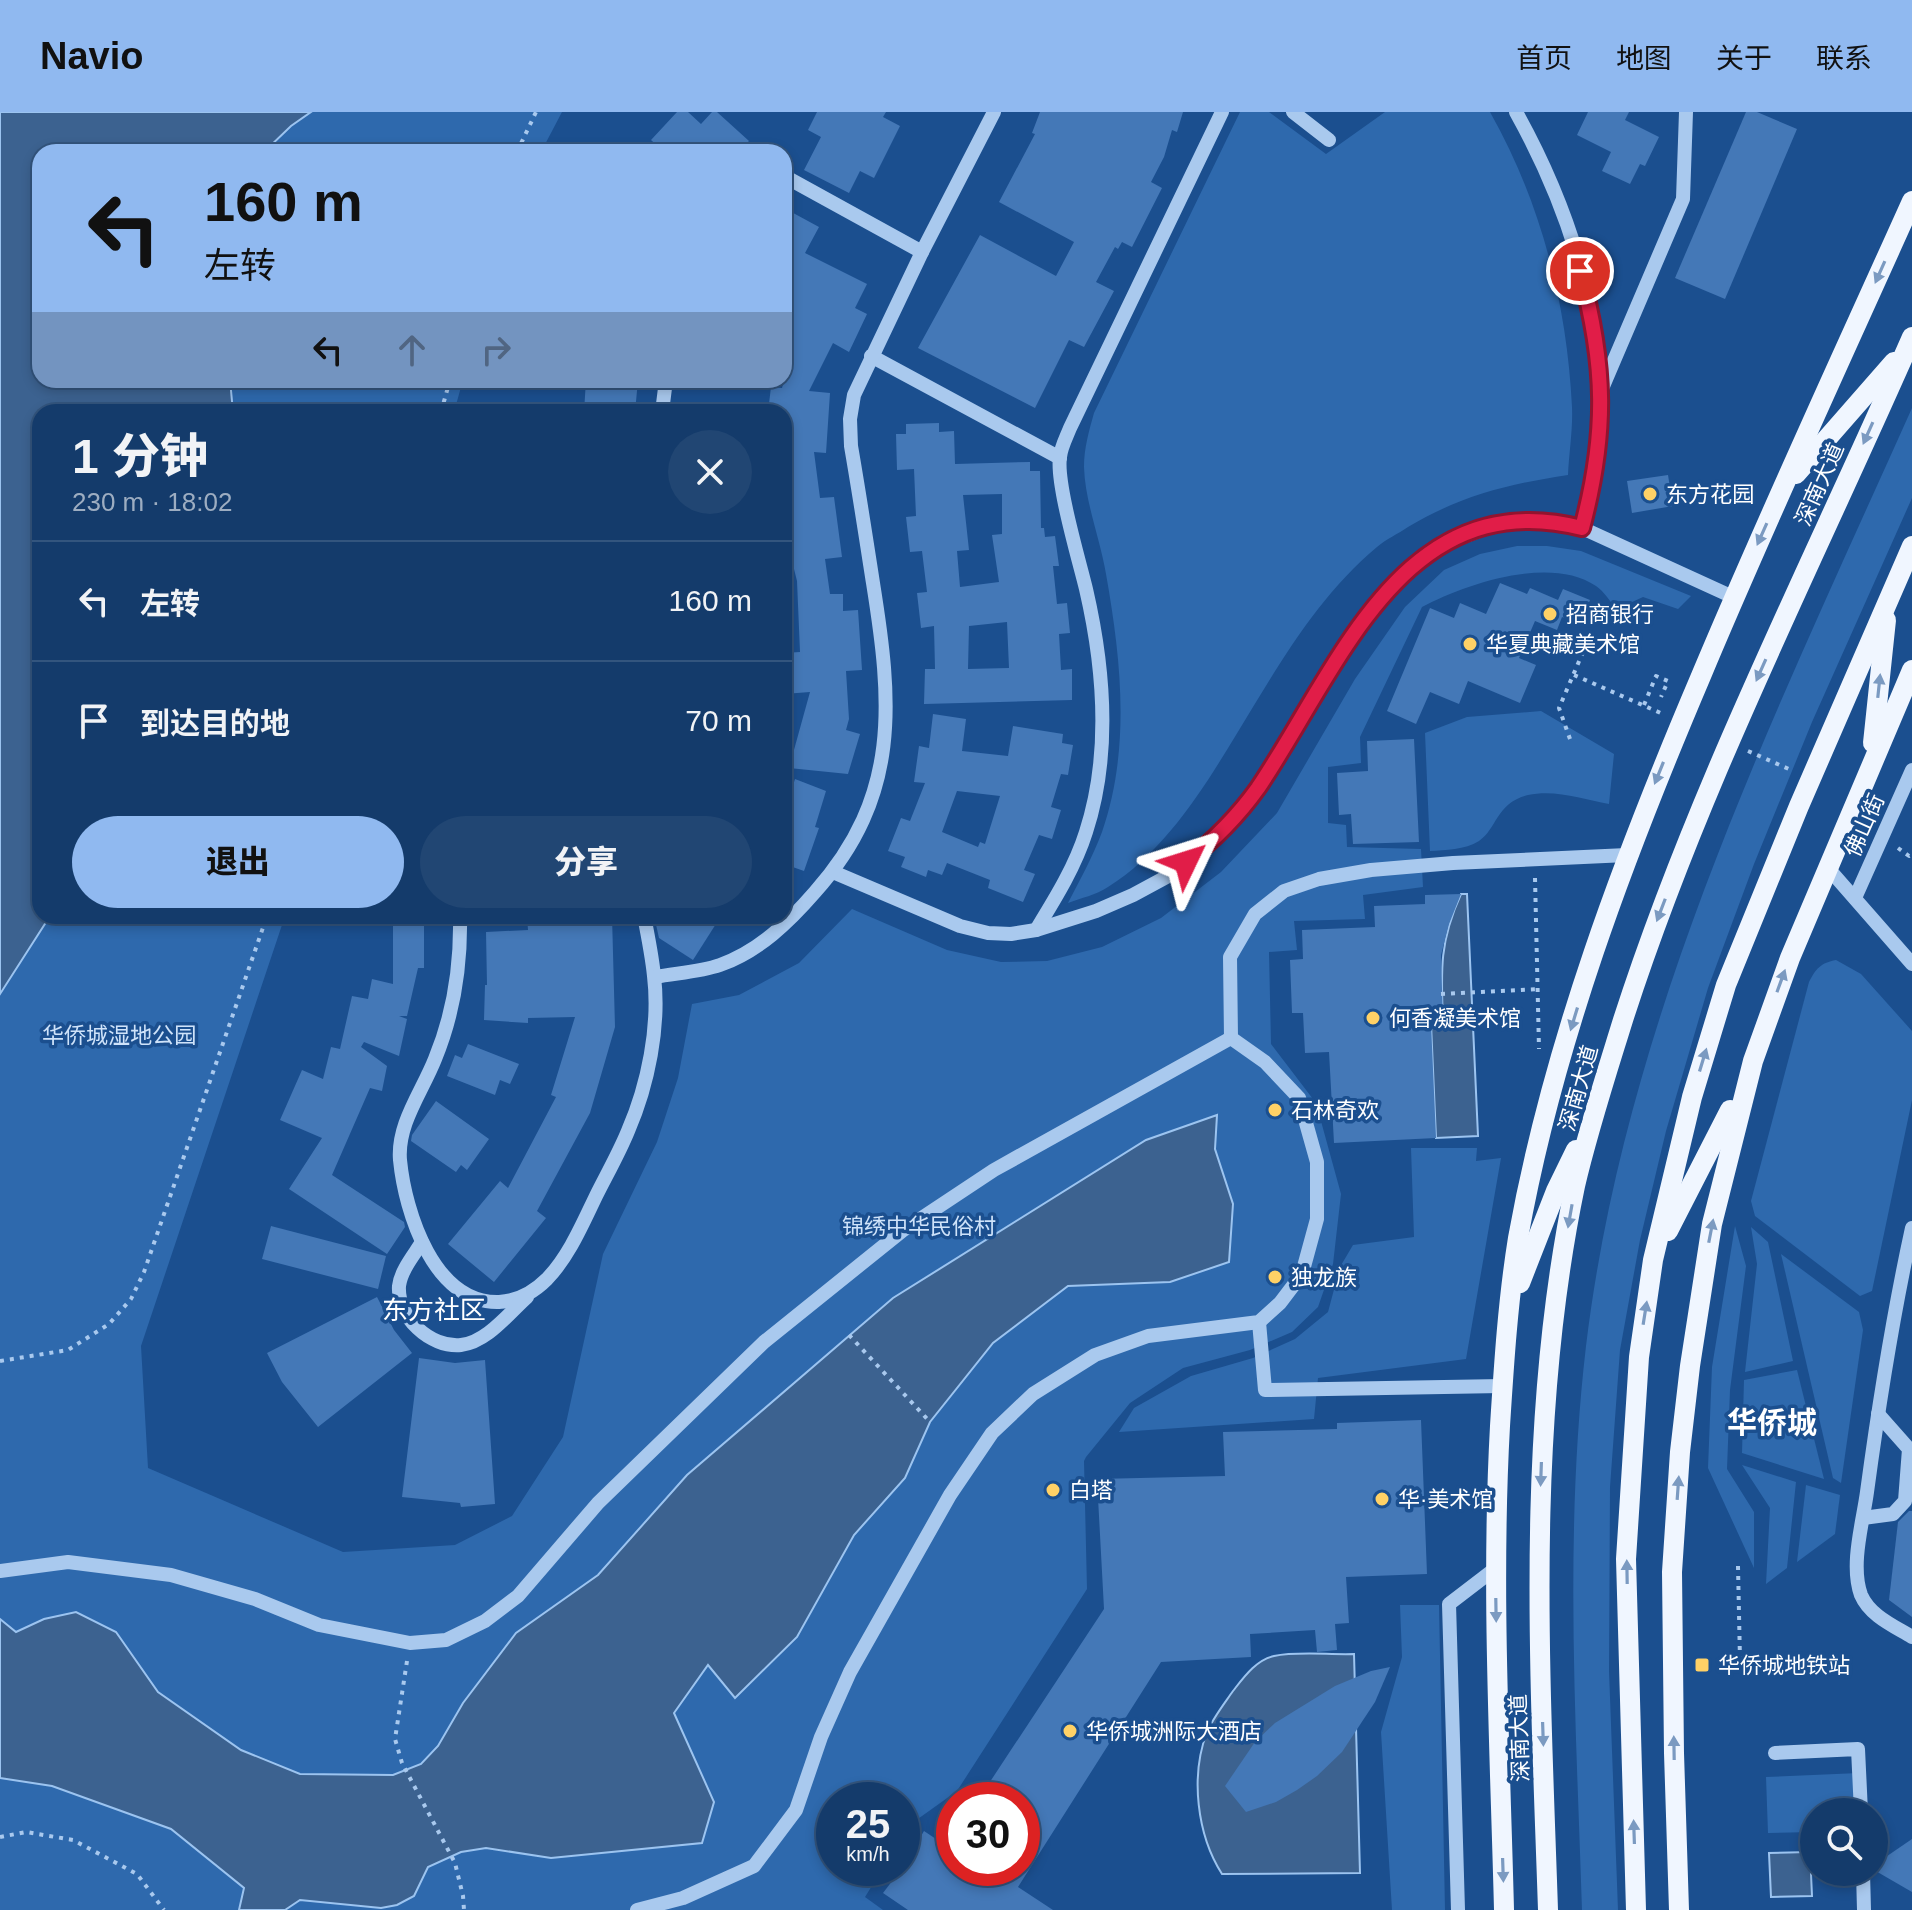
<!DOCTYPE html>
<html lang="zh">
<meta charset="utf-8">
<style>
:root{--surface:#143b6b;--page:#214673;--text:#f1f3f6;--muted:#9dadc1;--line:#33557e;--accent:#90b9f0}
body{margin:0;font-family:Arial,"Noto Sans SC",sans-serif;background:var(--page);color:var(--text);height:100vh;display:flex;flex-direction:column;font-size:30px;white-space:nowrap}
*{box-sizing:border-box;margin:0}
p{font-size:26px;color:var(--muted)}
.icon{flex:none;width:44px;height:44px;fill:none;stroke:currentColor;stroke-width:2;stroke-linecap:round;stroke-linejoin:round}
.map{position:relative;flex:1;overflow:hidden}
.details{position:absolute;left:32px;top:292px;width:760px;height:520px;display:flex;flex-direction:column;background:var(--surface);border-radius:24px;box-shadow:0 4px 12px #0003,0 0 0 2px var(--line)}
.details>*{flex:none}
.banner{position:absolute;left:32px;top:32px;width:760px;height:244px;border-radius:24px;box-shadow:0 4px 12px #0003,0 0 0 2px var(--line);background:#90b9f0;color:#111;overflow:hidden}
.buttons{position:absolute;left:1800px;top:1686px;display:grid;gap:16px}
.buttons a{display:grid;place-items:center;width:88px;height:88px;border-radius:50%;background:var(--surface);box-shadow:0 4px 12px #0003,0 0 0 2px var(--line);font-size:40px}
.speed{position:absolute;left:816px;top:1670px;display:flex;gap:16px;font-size:40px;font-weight:700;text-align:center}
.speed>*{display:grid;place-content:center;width:104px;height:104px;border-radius:50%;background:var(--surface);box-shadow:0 4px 12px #0003,0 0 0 2px var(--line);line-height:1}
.speed small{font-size:20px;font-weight:400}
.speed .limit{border:12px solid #d22;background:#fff;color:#111}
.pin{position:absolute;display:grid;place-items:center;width:68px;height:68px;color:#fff;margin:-34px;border:4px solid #fff;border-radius:50%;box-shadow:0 2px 8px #0007}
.me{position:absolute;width:88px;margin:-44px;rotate:49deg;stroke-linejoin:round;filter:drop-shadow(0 0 6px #0008)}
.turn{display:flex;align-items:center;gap:28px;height:168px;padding:0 40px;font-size:36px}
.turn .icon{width:104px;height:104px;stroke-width:2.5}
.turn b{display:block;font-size:56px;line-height:68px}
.lanes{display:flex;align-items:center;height:76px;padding:0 40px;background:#0003;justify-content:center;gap:40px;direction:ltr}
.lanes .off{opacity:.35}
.round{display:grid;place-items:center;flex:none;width:84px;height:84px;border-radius:42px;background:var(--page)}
.head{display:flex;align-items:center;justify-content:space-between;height:136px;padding:0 40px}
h1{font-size:48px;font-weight:800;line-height:60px}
.button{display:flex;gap:16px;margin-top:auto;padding:16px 40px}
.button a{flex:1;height:92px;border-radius:48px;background:var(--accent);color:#111;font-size:32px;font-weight:800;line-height:92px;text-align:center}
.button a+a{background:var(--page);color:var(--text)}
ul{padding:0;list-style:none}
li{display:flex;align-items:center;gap:24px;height:120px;padding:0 40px;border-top:2px solid var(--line)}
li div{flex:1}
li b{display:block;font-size:30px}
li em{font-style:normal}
header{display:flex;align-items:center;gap:48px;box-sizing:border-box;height:112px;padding:0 40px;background:var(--accent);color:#111}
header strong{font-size:38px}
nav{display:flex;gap:44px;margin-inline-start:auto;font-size:28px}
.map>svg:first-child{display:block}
.green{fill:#2e69ad}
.water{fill:#3c6290;stroke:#9cc4f0;stroke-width:2}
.building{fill:#4478b7;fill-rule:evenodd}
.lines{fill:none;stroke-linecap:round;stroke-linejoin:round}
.path{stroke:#a9c9ee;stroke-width:4;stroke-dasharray:4 6;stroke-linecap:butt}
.minor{stroke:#a9c9ee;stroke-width:14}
.major{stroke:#f0f6ff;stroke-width:20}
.oneway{fill:#7b9ac1}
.route-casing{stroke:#92132f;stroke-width:20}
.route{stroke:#e11d48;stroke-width:14}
.poi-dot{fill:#ffd166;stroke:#1b4f8f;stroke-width:3}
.labels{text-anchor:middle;stroke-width:7;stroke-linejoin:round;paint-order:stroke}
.street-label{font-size:22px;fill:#fff;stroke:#1b4f8f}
.poi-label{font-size:22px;fill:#fff;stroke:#1b4f8f;text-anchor:start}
.park-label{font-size:22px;fill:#cfe3fa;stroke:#1b4f8f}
.quarter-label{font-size:26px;fill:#fff;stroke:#1b4f8f}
.district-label{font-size:30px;font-weight:bold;fill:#fff;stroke:#1b4f8f}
</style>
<header>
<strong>Navio</strong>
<nav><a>首页</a><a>地图</a><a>关于</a><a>联系</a></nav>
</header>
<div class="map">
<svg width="1912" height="1798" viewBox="0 0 1912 1798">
<rect width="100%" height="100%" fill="#1b4f8f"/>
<!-- green -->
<g class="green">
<path d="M0,0H562L541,40H40V268H463L454,300H40V804H285L141,1234L148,1356L343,1440L455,1433L512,1404L563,1325L603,1142L657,1030L678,966L692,892L739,883L799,851L852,797L947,838L1001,850L1047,849L1102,835L1161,806L1221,760L1277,701L1355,567L1405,495L1444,458L1480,442L1517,434H1547L1581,439L1691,484L1678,497L1643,485L1617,497C1610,490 1604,479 1596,474C1550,443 1466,472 1422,495L1360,625L1361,651L1328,655V711L1346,713L1347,735L1421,737L1423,775L1363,783L1365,807L1294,809L1297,838L1269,840L1271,932L1316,991L1341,1082L1333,1152L1318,1195L1292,1220L1250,1238L1183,1256L1130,1291L1086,1345L1084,1349L1087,1477L957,1679L908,1714L902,1725V1688H834V1756H883L865,1785L883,1798H0Z"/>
<path d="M1240,0H1269L1326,42L1385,0H1490C1541,90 1567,192 1572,295C1573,317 1569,341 1568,363C1508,372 1460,384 1408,415C1398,422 1386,427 1377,435C1316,486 1277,556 1236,623C1202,679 1164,740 1108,775C1096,783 1081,786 1068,791C1080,768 1093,744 1102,720C1131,636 1121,547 1106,462C1100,426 1085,390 1084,355C1084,336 1089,319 1094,301Z"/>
<path d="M1912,296V386L1812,610L1754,752L1708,876L1666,1019L1640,1128L1620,1238L1610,1375L1609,1559L1618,1798H1582C1576,1610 1564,1421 1586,1234C1626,902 1777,598 1912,296Z"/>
<path d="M1541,599L1614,642L1609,692C1583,687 1555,677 1528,683C1496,691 1497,717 1479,729C1465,738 1445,738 1430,739L1425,621L1467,605Z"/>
<path d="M1836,848L1861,862L1912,919V988L1872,1179L1860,1184L1755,1104L1751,1089L1809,870C1816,856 1821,851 1836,848Z"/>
<path d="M1411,1036H1477L1476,1049L1501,1046L1466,1247L1318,1266L1314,1307L1119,1320L1134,1296L1191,1264L1253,1246L1295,1227L1328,1200L1340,1155L1353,1133L1414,1125Z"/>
<path d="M1735,1114L1746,1154L1730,1278L1727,1357L1754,1400V1456L1708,1356L1712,1255Z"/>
<path d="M1751,1115L1768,1130L1793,1249L1745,1260L1757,1152Z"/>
<path d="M1781,1142L1859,1200L1863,1218L1841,1371L1833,1366Z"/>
<path d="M1797,1258L1824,1367L1742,1341L1744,1268Z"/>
<path d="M1742,1353L1796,1370L1787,1456L1766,1472L1770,1396Z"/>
<path d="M1806,1373L1840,1383L1835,1422L1797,1450Z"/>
<path d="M1400,1493H1439L1445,1798H1392L1381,1620L1402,1545Z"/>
<path d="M1859,1661L1860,1700H1814V1720L1768,1721L1766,1665Z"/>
</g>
<!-- water -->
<g class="water">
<path d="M0,0H311L291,14L264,40H40V268H230L233,300H40V804H50L0,882Z"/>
<path d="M1461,782H1467L1478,1024L1436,1026L1431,912L1443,911C1441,860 1439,830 1461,782Z"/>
<path d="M1217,1003L1215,1037L1233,1092L1229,1150L1170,1170L1068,1174L993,1231L930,1310L905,1366L854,1423L797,1525L735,1586L708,1553L674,1601L714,1690L702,1731L551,1746L486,1736L461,1740L428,1755L414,1784L397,1793L381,1796L300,1788L285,1798H239L244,1776L171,1717L52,1674L0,1666V1507L16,1520L44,1507L76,1500L116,1520L158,1580L241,1638L300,1662L393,1663L421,1652L438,1634L463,1591L516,1521L598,1463L687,1363L893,1186L1146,1028Z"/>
<path d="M1354,1542L1360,1761L1222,1762C1197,1723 1190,1664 1207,1620C1213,1606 1224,1592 1233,1579C1244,1565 1256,1548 1274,1544C1297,1539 1330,1543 1354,1542Z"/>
<path d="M1810,1740L1812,1784L1771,1785L1769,1741Z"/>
</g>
<!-- building -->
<g class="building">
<path d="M677,0H688L701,12L712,0H717L749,29L738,40H664L651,28Z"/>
<path d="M817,0H886L883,5L900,14L874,66L860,59L849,81L804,58L821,25L808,18Z"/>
<path d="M1040,0H1183L1177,20L1172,18L1164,45L1151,70L1162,76L1132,135L1122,130L1118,137L1115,135L1096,170L1114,179L1084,235L1069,228L1035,296L918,236L980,123L1056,164L1074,130L999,90L1035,22L1032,21Z"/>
<path d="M1588,0H1629L1625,8L1659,25L1645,54L1640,52L1630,72L1602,59L1611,40L1577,23Z"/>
<path d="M1746,0H1757L1797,17L1725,187L1675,166Z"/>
<path d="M784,96L819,115L805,141L867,172L855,196L867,202L849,240L833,231L809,279L830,281L826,341L814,340L820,386L834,385L842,445L825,447L830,482H843V499L858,498L862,558L846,559L849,607L846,618L860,622L848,662L789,656L810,580L784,582V541L800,540L797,469L792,449L784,450V300H768L771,275L782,276L784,268Z"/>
<path d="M586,268H638L635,300H584Z"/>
<path d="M939,311V320L954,319L955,352L1030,350V359H1040L1041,416H1044L1045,425L1055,424L1059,454H1053L1057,492L1067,491L1070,521L1059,522L1061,558L1072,557V588L924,592L925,557H935L934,514L921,516L917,481L927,480L922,439L910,440L906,405L916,404L914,357L897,358L896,322H906V312ZM1002,382V422L992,423L999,470L960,475L957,439L969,438L963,383ZM1007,510L1009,556L968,557L969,514Z"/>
<path d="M1668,363L1673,394L1632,401L1627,369Z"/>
<path d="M1500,471L1527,482L1530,476L1558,488L1563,477L1590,488L1580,513L1562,505L1557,518L1535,509L1519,546L1536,553L1520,591L1468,569L1459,592L1430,580L1416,612L1387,599L1430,496L1454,506L1460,491L1486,502Z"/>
<path d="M933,602L966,607L962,639L1008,644L1013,614L1063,622L1062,631L1073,633L1068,663L1061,662L1051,695L1061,698L1052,727L1039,723L1024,758L1035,762L1023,790L988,776L990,768L947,751L942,763L928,758L926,765L901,755L905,745L888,739L901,706L910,709L925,671L914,670L919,634L929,636ZM957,679L1000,684L985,732L980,730L978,735L942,720Z"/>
<path d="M1414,627L1419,730L1353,732L1351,702L1339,703L1337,661L1368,659L1367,629Z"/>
<path d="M795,667L826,679L815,715L819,716L804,759L784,752V702Z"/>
<path d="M1461,782L1449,812L1441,843L1443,911L1431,912L1436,1026L1334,1031L1329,940L1305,941L1303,901H1292L1290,848L1303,847L1302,818L1375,815L1374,794L1425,792V783Z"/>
<path d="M527,804H612L615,915L590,1001L537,1099L546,1106L494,1170L448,1132L500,1069L508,1076L556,985L551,983L575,905L528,906V911L484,908L485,873H487L486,820L528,818Z"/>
<path d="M657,804H721L693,848L659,826L655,808Z"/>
<path d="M393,806H424V856H418L407,904H399L407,907L399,944L364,930L361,935L387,954L382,979L370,976L332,1063L404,1110L405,1115L387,1142L289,1077L322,1026L280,1008L302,958L323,967L331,935L340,937L352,884L368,887L372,867L393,872Z"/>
<path d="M468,932L519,952L510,972L500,968L495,983L447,964L455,943L462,946Z"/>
<path d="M436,989L489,1027L467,1058L461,1053L456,1060L411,1029L412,1023Z"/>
<path d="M271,1114L386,1144L378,1177L262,1147Z"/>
<path d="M377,1185L394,1218L412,1241L318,1315L282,1270L267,1241Z"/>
<path d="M419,1246L455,1251L485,1248L495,1392L461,1395L460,1391L402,1385Z"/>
<path d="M1421,1308L1427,1462L1346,1465L1349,1511L1335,1512L1337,1538L1317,1540L1315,1518L1250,1522L1251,1545L1161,1550L1018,1775L1053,1798H908L883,1781L902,1756L924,1719L954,1739V1756H1022V1688H978L1104,1497L1097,1367L1225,1364L1223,1320L1337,1317V1311Z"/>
<path d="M1909,1399H1912V1505L1889,1488L1898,1410Z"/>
<path d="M1390,1555L1375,1590L1342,1640L1317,1664L1297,1678L1276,1690L1246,1700L1225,1674L1255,1630L1275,1611L1335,1574L1371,1559Z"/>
<path d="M1912,1727V1780L1874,1758V1753Z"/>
</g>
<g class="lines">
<!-- path -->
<g class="path">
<path d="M517,40L536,0"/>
<path d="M441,300L450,268"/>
<path d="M1574,563L1663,602"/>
<path d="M1644,593L1656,564L1668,569L1661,585"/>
<path d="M1570,627L1559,596L1592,519"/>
<path d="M1748,639L1791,658"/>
<path d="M1898,736L1909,744L1912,742"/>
<path d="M1535,766L1539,937"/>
<path d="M1441,882L1539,877"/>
<path d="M849,1223L930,1310"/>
<path d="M0,1249L68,1238L109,1212L131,1187L144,1160L267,804"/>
<path d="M1738,1454L1740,1549"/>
<path d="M407,1549L395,1627L402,1651L455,1751L463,1784L464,1798"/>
<path d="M0,1725L26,1720L73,1728L137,1762L164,1798"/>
</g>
<!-- minor -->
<g class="minor">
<path d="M1293,0L1329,28"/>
<path d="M1516,0C1571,99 1609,218 1600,332C1597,361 1589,388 1582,416"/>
<path d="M784,64L922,140"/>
<path d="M871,244L1060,346"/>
<path d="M1601,279L1683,87L1686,0"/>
<path d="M662,300L666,268"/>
<path d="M1828,756L1912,852"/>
<path d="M833,760L960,814L988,821L1011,822L1036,818L1096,799L1133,783L1170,763L1225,716L1257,678L1353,523L1405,459L1434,436L1500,411L1524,407L1552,408L1582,416L1733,485"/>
<path d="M1855,786L1912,658"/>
<path d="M460,804C461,853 454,901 435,947C422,980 397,1012 400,1048C405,1100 434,1192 499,1190C518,1189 533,1181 547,1167C569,1144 582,1113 596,1084C607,1062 619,1041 628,1019C648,973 660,914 654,864C652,844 648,824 644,804"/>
<path d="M1036,818C1055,787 1075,755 1086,720C1111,643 1104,555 1086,477C1079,448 1056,371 1060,345C1061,335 1066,326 1070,316L1222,0"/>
<path d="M655,865C676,861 700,860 720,853C759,839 789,810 815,780C901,684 892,590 873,471C866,426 859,380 851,334L850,307L854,283L922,140L994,0"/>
<path d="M1231,926L1230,845L1255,802L1284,779L1319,767L1371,758L1453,751L1627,743"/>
<path d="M1912,1116C1893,1203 1879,1291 1867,1380C1863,1410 1850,1453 1861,1483C1870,1504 1894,1514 1912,1525"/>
<path d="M422,1130C414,1143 401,1158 399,1174C397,1205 430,1236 461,1233C487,1230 508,1202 527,1185"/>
<path d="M1259,1210L1265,1278L1502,1274"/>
<path d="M1863,1406L1893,1402L1905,1389L1909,1337L1878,1302"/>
<path d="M0,1459L68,1450L171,1463L255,1487L319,1513L410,1531L446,1528L485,1509L518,1484L598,1391L764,1230L902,1119L994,1058L1231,926L1265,950L1299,986L1317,1050V1107L1302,1162L1280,1191L1259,1210L1148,1224L1095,1243L1033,1282L992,1321L950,1383L850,1560L821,1625L796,1698L754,1754L683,1786L637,1798"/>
<path d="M1775,1641L1858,1637L1861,1700"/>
<path d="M1863,1760L1864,1798"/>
<path d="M1458,1798L1449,1492L1496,1456"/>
</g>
<!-- major -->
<g class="major">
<path d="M1796,362L1894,250"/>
<path d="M1873,631L1886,508"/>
<path d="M1668,1119L1730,998"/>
<path d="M1520,1171L1556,1079L1576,1038"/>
<path d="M1504,1798C1500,1637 1491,1475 1500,1314C1504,1251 1508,1188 1518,1126C1553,932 1624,745 1701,564C1768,404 1841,247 1912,89"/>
<path d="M1548,1798C1540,1557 1525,1313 1575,1074C1588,1018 1606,963 1623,908C1699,672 1813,451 1912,225"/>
<path d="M1636,1798L1626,1447L1639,1245L1653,1148L1692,985L1726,873L1799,694L1912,434"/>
<path d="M1679,1798L1674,1641L1672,1460L1680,1340L1690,1254L1712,1112L1753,949L1790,846L1912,558"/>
</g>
</g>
<!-- one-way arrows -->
<defs><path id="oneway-solid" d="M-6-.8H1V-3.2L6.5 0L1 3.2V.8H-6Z" transform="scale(2)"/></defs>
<g class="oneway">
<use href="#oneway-solid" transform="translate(1880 160) rotate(114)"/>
<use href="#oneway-solid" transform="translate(1868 321) rotate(114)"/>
<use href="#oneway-solid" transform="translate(1762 422) rotate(114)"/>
<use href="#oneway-solid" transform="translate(1761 558) rotate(114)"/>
<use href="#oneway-solid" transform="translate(1879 574) rotate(-84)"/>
<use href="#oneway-solid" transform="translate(1659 661) rotate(112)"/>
<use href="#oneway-solid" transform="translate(1661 798) rotate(111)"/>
<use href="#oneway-solid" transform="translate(1781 869) rotate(-70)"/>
<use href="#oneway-solid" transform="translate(1574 907) rotate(107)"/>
<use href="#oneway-solid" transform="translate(1703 948) rotate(-73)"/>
<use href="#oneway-solid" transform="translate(1570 1104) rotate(100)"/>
<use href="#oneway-solid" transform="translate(1711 1119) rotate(-79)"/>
<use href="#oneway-solid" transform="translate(1645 1201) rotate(-81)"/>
<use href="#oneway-solid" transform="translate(1541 1362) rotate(92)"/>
<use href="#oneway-solid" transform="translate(1678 1376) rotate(-86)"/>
<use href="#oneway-solid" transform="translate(1627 1460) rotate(-91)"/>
<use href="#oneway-solid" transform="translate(1496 1498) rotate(89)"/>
<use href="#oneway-solid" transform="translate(1543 1622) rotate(88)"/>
<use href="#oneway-solid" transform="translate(1674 1636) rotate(-91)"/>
<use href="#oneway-solid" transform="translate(1634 1720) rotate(-92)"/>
<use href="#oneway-solid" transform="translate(1503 1758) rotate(88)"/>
</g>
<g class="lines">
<defs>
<path id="route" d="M1186,750C1213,729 1238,704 1258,676C1338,558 1403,370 1582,416C1607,322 1606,253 1580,159"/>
</defs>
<!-- route casing -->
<use href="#route" class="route-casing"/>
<!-- route -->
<use href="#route" class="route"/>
</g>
<!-- markers -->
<g class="poi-dot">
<circle cx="1650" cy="382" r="8"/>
<circle cx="1550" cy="502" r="8"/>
<circle cx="1470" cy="532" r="8"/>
<circle cx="1373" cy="906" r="8"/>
<circle cx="1275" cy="998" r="8"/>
<circle cx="1275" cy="1165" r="8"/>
<circle cx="1053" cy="1378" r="8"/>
<circle cx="1382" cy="1387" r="8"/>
<rect x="1694" y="1545" width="16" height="16" rx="4"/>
<circle cx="1070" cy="1619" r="8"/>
</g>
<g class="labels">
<!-- street labels -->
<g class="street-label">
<text transform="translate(1819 372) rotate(-66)" y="8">深南大道</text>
<text transform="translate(1864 713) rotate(-66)" y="8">佛山街</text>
<text transform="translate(1578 976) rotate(-74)" y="8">深南大道</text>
<text transform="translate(1519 1626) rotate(-92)" y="8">深南大道</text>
</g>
<!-- poi labels -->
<g class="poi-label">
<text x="1666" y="390">东方花园</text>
<text x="1566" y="510">招商银行</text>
<text x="1486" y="540">华夏典藏美术馆</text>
<text x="1389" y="914">何香凝美术馆</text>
<text x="1291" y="1006">石林奇欢</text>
<text x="1291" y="1173">独龙族</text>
<text x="1069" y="1386">白塔</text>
<text x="1398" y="1395">华·美术馆</text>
<text x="1718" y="1561">华侨城地铁站</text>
<text x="1086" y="1627">华侨城洲际大酒店</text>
</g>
<!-- park labels -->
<g class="park-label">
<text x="119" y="931">华侨城湿地公园</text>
<text x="919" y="1122">锦绣中华民俗村</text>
</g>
<!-- quarter labels -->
<g class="quarter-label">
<text x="434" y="1207">东方社区</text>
</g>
<!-- district labels -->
<g class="district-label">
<text x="1772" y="1321">华侨城</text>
</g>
</g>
</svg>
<div class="buttons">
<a><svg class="icon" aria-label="search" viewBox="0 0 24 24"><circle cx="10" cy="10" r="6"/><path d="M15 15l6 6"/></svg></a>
</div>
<div class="speed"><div>25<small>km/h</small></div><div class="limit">30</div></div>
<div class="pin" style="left:1580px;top:159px;background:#d93025"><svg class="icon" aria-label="arrive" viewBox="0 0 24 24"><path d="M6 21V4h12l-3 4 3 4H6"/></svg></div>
<svg class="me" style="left:1186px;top:750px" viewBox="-20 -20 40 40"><path d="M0-17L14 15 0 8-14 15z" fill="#e11d48" stroke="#fff" stroke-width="4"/></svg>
<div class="banner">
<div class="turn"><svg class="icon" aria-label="left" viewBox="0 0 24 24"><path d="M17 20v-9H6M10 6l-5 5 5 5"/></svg><div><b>160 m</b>左转</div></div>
<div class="lanes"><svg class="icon" aria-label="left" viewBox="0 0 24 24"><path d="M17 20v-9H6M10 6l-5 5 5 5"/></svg><svg class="icon off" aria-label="ahead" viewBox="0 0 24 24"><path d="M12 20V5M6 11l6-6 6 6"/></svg><svg class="icon off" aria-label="right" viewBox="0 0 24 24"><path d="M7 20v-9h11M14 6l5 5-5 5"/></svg></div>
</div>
<section class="details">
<div class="head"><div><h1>1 分钟</h1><p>230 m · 18:02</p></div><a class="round"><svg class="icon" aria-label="close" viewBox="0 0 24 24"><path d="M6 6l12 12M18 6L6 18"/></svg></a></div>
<ul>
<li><svg class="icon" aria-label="left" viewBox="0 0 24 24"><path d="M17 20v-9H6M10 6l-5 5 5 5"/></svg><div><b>左转</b></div><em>160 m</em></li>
<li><svg class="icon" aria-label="arrive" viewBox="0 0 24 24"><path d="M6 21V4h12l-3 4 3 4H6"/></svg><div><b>到达目的地</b></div><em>70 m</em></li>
</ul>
<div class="button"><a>退出</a><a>分享</a></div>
</section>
</div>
